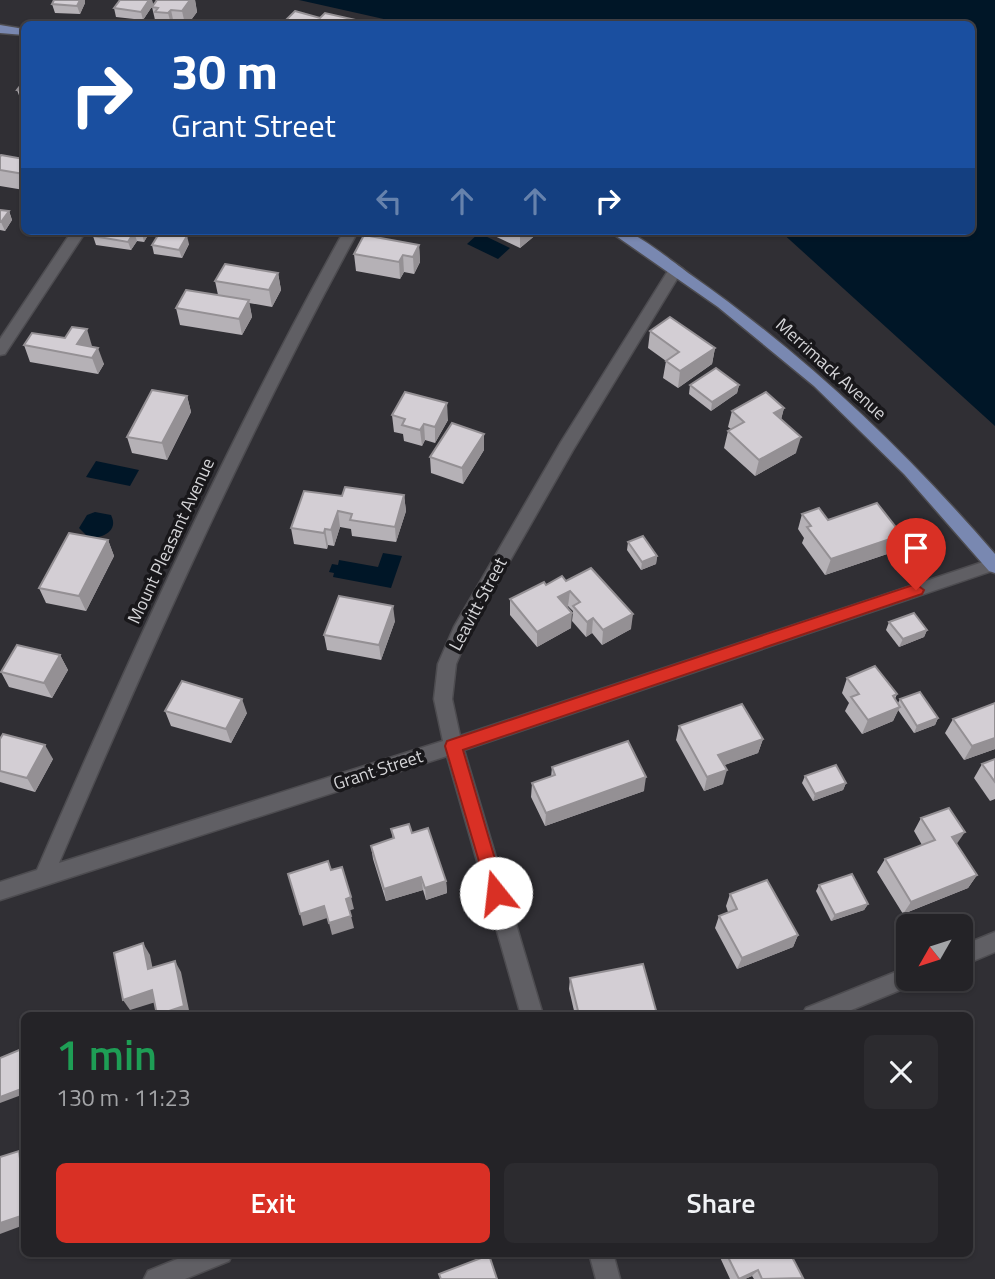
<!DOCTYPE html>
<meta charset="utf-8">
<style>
:root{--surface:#242327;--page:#2c2b2f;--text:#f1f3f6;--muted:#a3a4a7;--line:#414044;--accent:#d93025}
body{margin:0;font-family:"Titillium Web",sans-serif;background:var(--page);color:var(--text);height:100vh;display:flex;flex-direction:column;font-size:26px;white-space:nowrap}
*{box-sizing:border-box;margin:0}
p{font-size:23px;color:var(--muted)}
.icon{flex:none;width:38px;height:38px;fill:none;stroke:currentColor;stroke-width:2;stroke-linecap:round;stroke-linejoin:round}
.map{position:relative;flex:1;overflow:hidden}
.side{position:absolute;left:21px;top:1012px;width:952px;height:245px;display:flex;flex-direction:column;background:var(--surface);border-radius:10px;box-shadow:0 2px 5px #0004,0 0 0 2px var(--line)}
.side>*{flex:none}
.top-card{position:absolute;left:21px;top:21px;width:954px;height:214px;border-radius:10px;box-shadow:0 2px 5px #0004,0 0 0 2px var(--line);background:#1a4fa0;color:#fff;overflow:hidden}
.needle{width:46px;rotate:231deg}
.tools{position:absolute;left:896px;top:914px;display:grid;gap:14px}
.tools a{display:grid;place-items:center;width:77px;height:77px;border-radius:10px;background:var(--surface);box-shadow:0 2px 5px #0004,0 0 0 2px var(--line);font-size:35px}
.pin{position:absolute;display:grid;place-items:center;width:60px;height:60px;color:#fff;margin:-72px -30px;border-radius:50% 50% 50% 0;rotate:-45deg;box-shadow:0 0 7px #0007}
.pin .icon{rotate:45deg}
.me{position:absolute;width:77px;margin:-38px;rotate:344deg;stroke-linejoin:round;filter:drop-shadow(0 0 5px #0008)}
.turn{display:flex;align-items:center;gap:24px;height:147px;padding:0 35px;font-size:32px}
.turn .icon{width:91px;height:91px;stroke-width:2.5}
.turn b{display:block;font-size:49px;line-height:60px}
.lanes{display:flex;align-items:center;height:66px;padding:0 35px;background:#0003;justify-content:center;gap:35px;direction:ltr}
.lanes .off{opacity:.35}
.round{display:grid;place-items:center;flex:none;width:74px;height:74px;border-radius:10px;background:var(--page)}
.headline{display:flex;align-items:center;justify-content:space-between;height:119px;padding:0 35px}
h1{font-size:42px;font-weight:600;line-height:52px;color:#1e9e55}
.cta{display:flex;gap:14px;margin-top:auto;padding:14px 35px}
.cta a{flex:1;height:80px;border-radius:10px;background:var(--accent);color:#fff;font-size:28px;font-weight:600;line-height:80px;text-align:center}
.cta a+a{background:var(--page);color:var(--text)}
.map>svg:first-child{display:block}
.water{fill:#001627}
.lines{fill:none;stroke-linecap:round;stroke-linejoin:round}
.street-casing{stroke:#4d4c50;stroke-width:3}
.primary-casing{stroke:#4d4c50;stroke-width:3}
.street{fill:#605f64;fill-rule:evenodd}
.primary{fill:#7988b1;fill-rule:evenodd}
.wall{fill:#b5b1b6}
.shaded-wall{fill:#949094}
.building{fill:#d3ced4;stroke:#949094;stroke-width:2}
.route{fill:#d93025;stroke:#8d1f18;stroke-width:2}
.labels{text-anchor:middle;stroke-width:7;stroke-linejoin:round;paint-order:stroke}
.street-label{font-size:18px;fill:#d4d4d7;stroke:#18171a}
</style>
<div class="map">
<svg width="995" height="1279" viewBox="0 0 995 1279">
<rect width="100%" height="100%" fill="#302f34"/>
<!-- water -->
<g class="water">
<path d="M299,0H995V426L780,231H971V24H406Z"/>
<path d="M479,233L510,248L498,259L467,244Z"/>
<path d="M96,461L139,470L130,486L86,477Z"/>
<path d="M95,512L111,515C119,531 103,538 89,538L79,528L87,515Z"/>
<path d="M383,553L402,556L391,588L333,577L334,573L329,572L332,564L338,565L339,560L378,567Z"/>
</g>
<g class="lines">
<defs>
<g id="street">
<path d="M72,231H86L5,354L0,355V339Z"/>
<path d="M344,231H358C246,436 151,648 59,863L443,741L434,699L438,664L454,627L561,442L671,266L676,264L683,269L573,450L471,629L456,664L452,699L460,736L995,558V570L464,750L543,1015H521L447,756L0,900V882L37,870C131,653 229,438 344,231Z"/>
<path d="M995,932V952L961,966V946Z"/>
<path d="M908,967V978H918L915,984L839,1015H802L806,1008Z"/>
<path d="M192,1253H233L229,1261L185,1279H144L148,1271Z"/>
<path d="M589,1253H613L620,1279H596Z"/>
</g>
<g id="primary">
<path d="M0,25L24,29V35L0,33Z"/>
<path d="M609,231C614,231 621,230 625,231C640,235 677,265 691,275C805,355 904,449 995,554V573L989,571L904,474L814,386L718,307Z"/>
</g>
</defs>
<!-- street casing -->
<use href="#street" class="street-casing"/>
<!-- primary casing -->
<use href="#primary" class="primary-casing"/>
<!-- street -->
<use href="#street" class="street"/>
<!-- primary -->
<use href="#primary" class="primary"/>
</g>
<!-- wall -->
<g class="wall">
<path d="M54,0H85V3L80,14L55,13L52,4Z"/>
<path d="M120,0H152L153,5L143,20L116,17L114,8Z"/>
<path d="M157,0H195L197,12L188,24H156L152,7Z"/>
<path d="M320,18L356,20V24H287L286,20Z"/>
<path d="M24,81V99L20,98L17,90Z"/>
<path d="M0,157L24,159V190L0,186Z"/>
<path d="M0,210L9,211L12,220L5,231L0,230Z"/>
<path d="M97,231H147L148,235L144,242L137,241L131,250L96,245L93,236Z"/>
<path d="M484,231H538V233L520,248Z"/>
<path d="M189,244L182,258L154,254L152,245Z"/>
<path d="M419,245L420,262L414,274L404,272L400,279L356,271L354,254Z"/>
<path d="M278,273L281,290L272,307L249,303L252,317L242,335L180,325L176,308L218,295L215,281Z"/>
<path d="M650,331L715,348L712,364L678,388L663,378L666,361L648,348Z"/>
<path d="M24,345L92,346V347L104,364L98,374L30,362Z"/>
<path d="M690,385H739L737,393L711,411L689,394Z"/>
<path d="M187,396L191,412L167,460L132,453L127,437Z"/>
<path d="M784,408L781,419L796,453L755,476L724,448L728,431L731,429L728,427L732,411Z"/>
<path d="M392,415L448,420L435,443L425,440L422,446L404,441L403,434L394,432Z"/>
<path d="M484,450L463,484L431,473L430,457Z"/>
<path d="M404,495L406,511L396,542L352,536L351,529L340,527L334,546L328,545L327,549L294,544L291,528L342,496Z"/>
<path d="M802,514L828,520L902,535L896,551L825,575L802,543L804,538L798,529Z"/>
<path d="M108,540L114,556L86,611L46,603L39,588Z"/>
<path d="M628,542L657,556L656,564L641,570L627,550Z"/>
<path d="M566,581L631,629L602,645L592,633L586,637L572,621L573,611L568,606L567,607L571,628L537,647L510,615V599L546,585Z"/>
<path d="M395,621L381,660L327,650L324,635Z"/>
<path d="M889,622L927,630L924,637L899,647L886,630Z"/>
<path d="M60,655L68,670L52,698L9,687L1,672Z"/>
<path d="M847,678L897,694L895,699L898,703L900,699L938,718L935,725L914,733L898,710L893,721L862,734L845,711L849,703L842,693Z"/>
<path d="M995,703V749L964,760L945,733L953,719Z"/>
<path d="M165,711L247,713L231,743L171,726Z"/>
<path d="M679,726L763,739L758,753L724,765L723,784L704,791L676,740Z"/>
<path d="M0,739L53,759L35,792L0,782Z"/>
<path d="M995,759V799L990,801L974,778L982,764Z"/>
<path d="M552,767L644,791L545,826L531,797L532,783L551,777Z"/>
<path d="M805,776L846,783L843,790L813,801L802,783Z"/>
<path d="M921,818L957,844L977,875L968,888L903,914L877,872L885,859L922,845L914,831Z"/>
<path d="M391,829L412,833L446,881L447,893L426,900L423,890L386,901L373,859L371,846L393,839Z"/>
<path d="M819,885L868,904L864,910L831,921L816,891Z"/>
<path d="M730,894L798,935L793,947L737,969L715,928L719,916L728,912L726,906Z"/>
<path d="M570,978L657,1015H575L569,989Z"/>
<path d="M718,1253H790L802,1279H754L752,1276L745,1279H730Z"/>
</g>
<!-- shaded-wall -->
<g class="shaded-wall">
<path d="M80,0H85V3L80,14L77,6Z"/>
<path d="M149,0H152L153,5L143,20L141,12Z"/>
<path d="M190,0H195L197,12L188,24H185L182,11Z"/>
<path d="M171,10L174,24H171L168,13Z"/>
<path d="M9,211L12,220L5,231L1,222Z"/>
<path d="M143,231H147L148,235L144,242L142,233Z"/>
<path d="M520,231H538V233L520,248Z"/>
<path d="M134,232L137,241L131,250L128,242Z"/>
<path d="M187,236L189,244L182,258L179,250Z"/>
<path d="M419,245L420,262L414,274L413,257Z"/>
<path d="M403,255L404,272L400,279L399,262Z"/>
<path d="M278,273L281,290L272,307L269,290Z"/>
<path d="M249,300L252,317L242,335L239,319Z"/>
<path d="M87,329L92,346L85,356L77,344Z"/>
<path d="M98,348L104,364L98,374L92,358Z"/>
<path d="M715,348L712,364L678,388L680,371Z"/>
<path d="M739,385L737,393L711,411L712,402Z"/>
<path d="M187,396L191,412L167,460L162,443Z"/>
<path d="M447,403L448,420L435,443V427Z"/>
<path d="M784,408L780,424L774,413Z"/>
<path d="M424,424L425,440L422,446L420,430Z"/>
<path d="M484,434V450L463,484L462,468Z"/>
<path d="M801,437L796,453L755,476L759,460Z"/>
<path d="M404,495L406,511L396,542L395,527Z"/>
<path d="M338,511L340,527L334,546L331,530Z"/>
<path d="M325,529L328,545L327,549L324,533Z"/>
<path d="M902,535L896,551L825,575L831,559Z"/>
<path d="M108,540L114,556L86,611L79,596Z"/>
<path d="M657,556L656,564L641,570L642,562Z"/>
<path d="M570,591L568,606L557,612L558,597Z"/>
<path d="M393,606L395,621L381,660L379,645Z"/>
<path d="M572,613L571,628L537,647V632Z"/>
<path d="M633,614L631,629L602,645L603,630Z"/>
<path d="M593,618L592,633L586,637L587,622Z"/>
<path d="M927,630L924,637L899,647L903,639Z"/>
<path d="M60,655L68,670L52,698L44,683Z"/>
<path d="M242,699L247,713L231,743L226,729Z"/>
<path d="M900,707L893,721L862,734L868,720Z"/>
<path d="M938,718L935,725L914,733L917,726Z"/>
<path d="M995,738V749L964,760L972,746Z"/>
<path d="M763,739L758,753L714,769L718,755Z"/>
<path d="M45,745L53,759L35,792L27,778Z"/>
<path d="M727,770L723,784L704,791L707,777Z"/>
<path d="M646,777L644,791L545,826L546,813Z"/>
<path d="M846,783L843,790L813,801L815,794Z"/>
<path d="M965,832L956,845L952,837Z"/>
<path d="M977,875L968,888L903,914L911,902Z"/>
<path d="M421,877L423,890L386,901L384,889Z"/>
<path d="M446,881L447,893L426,900L425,888Z"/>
<path d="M351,897L354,909L348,911L346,899Z"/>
<path d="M868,904L864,910L831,921L835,915Z"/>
<path d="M324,906L327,918L303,926L300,914Z"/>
<path d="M351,916L354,928L332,935L329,923Z"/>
<path d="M798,935L793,947L737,969L742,958Z"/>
<path d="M143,943L150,955L155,980L148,969Z"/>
<path d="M175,961L181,972L190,1015H158Z"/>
<path d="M152,990L159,1001L130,1010L123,1000Z"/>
<path d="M24,1088V1094L0,1103V1097Z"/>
<path d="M19,1151L24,1155V1189Z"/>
<path d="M24,1215V1225L0,1234V1223Z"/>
<path d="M758,1270L752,1276L745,1279H739Z"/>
</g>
<!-- building -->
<g class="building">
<path d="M54,0H80L77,6L52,4Z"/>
<path d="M120,0H149L141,12L114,8Z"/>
<path d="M157,0H190L182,11L171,10L168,13L155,12L158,8L152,7Z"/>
<path d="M295,11L320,18L325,13L356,20L352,24H304L286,20Z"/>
<path d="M24,81V91L17,90Z"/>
<path d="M1,155L24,159V174L0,170V157Z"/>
<path d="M0,210L9,211L1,222H0Z"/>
<path d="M97,231H143L142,233L134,232L128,242L93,236Z"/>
<path d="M160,232L187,236L179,250L152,245Z"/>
<path d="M364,235L419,245L413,257L403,255L399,262L354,254Z"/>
<path d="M225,264L278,273L269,290L215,281Z"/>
<path d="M186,290L249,300L239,319L176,308Z"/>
<path d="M670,317L715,348L680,371L666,361L679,352L650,331Z"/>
<path d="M72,327L87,329L77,344L98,348L92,358L24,345L32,333L65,338Z"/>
<path d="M716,368L739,385L712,402L690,385Z"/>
<path d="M152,390L187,396L162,443L127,437Z"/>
<path d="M405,392L447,403L435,427L424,424L420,430L402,425L405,419L392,415Z"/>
<path d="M766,392L784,408L774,413L801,437L759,460L728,431L744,422L732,411Z"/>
<path d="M452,423L484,434L462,468L430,457Z"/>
<path d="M345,487L404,495L395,527L350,520L352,514L338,511L331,530L325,529L324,533L291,528L304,491L342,496Z"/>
<path d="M877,503L902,535L831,559L807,527L811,526L802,514L819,508L828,520Z"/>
<path d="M69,533L108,540L79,596L39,588Z"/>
<path d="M643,536L657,556L642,562L628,542Z"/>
<path d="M591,568L633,614L603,630L593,618L587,622L573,606L580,602L570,591L558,597L572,613L537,632L510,599L544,582L546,585L562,576L566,581Z"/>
<path d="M339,596L393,606L379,645L324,635Z"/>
<path d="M914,613L927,630L903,639L889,622Z"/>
<path d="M17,645L60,655L44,683L1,672Z"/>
<path d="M875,666L897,694L893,696L900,707L868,720L851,697L859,694L847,678Z"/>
<path d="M182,681L242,699L226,729L165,711Z"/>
<path d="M920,692L938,718L917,726L900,699Z"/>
<path d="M995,703V738L972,746L953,719Z"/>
<path d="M742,704L763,739L718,755L727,770L707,777L679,726Z"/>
<path d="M3,734L45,745L27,778L0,771V739Z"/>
<path d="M628,741L646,777L546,813L532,783L555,775L552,767Z"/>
<path d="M995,759V782L982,764Z"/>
<path d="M836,765L846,783L815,794L805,776Z"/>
<path d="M949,808L965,832L952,837L977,875L911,902L885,859L935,840L921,818Z"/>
<path d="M409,824L412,833L428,828L446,881L425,888L421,877L384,889L371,846L394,838L391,829Z"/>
<path d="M328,861L331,870L342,867L351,897L346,899L351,916L329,923L324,906L300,914L288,874Z"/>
<path d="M852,874L868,904L835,915L819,885Z"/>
<path d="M767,880L798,935L742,958L719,916L737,909L730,894Z"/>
<path d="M143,943L148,969L175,961L184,1006L157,1015L152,990L123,1000L114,953Z"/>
<path d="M643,964L657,1014L579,1015L570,978Z"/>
<path d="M24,1048V1088L0,1097V1058Z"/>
<path d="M19,1151L24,1189V1215L0,1223V1157Z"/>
<path d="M726,1253H790L803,1278L762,1279L758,1270L739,1279Z"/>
<path d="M489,1255L497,1279H441L439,1274Z"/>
</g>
<!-- route -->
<path class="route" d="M916,584L924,590L922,594L463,750L505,893L502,899L496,901L490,899L445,746L447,741Z"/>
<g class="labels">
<!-- street labels -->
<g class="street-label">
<text transform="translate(831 369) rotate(42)" y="6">Merrimack Avenue</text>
<text transform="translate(171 541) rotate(-65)" y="6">Mount Pleasant Avenue</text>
<text transform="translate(478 604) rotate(-62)" y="6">Leavitt Street</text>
<text transform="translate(378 770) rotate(-18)" y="6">Grant Street</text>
</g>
</g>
</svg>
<div class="tools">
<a><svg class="needle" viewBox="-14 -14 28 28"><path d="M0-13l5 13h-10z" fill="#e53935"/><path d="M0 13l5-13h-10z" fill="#a3a4a7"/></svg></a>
</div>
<div class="pin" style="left:916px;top:590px;background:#d93025"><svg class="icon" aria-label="arrive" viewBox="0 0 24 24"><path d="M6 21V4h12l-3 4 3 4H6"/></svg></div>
<svg class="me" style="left:496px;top:893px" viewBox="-20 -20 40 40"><circle r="19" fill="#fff"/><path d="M0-13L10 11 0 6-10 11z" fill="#d93025"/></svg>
<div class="top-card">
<div class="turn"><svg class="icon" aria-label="right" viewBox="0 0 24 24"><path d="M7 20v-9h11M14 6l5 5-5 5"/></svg><div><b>30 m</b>Grant Street</div></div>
<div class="lanes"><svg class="icon off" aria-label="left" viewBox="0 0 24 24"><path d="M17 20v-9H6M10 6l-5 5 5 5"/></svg><svg class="icon off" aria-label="ahead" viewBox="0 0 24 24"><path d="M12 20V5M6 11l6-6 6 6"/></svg><svg class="icon off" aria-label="ahead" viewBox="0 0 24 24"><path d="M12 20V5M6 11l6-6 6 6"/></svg><svg class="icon" aria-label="right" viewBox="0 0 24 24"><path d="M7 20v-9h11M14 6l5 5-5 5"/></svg></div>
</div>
<section class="side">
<div class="headline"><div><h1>1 min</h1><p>130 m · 11:23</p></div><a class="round"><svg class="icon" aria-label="close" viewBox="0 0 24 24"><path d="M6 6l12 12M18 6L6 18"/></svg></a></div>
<div class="cta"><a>Exit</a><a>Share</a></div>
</section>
</div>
